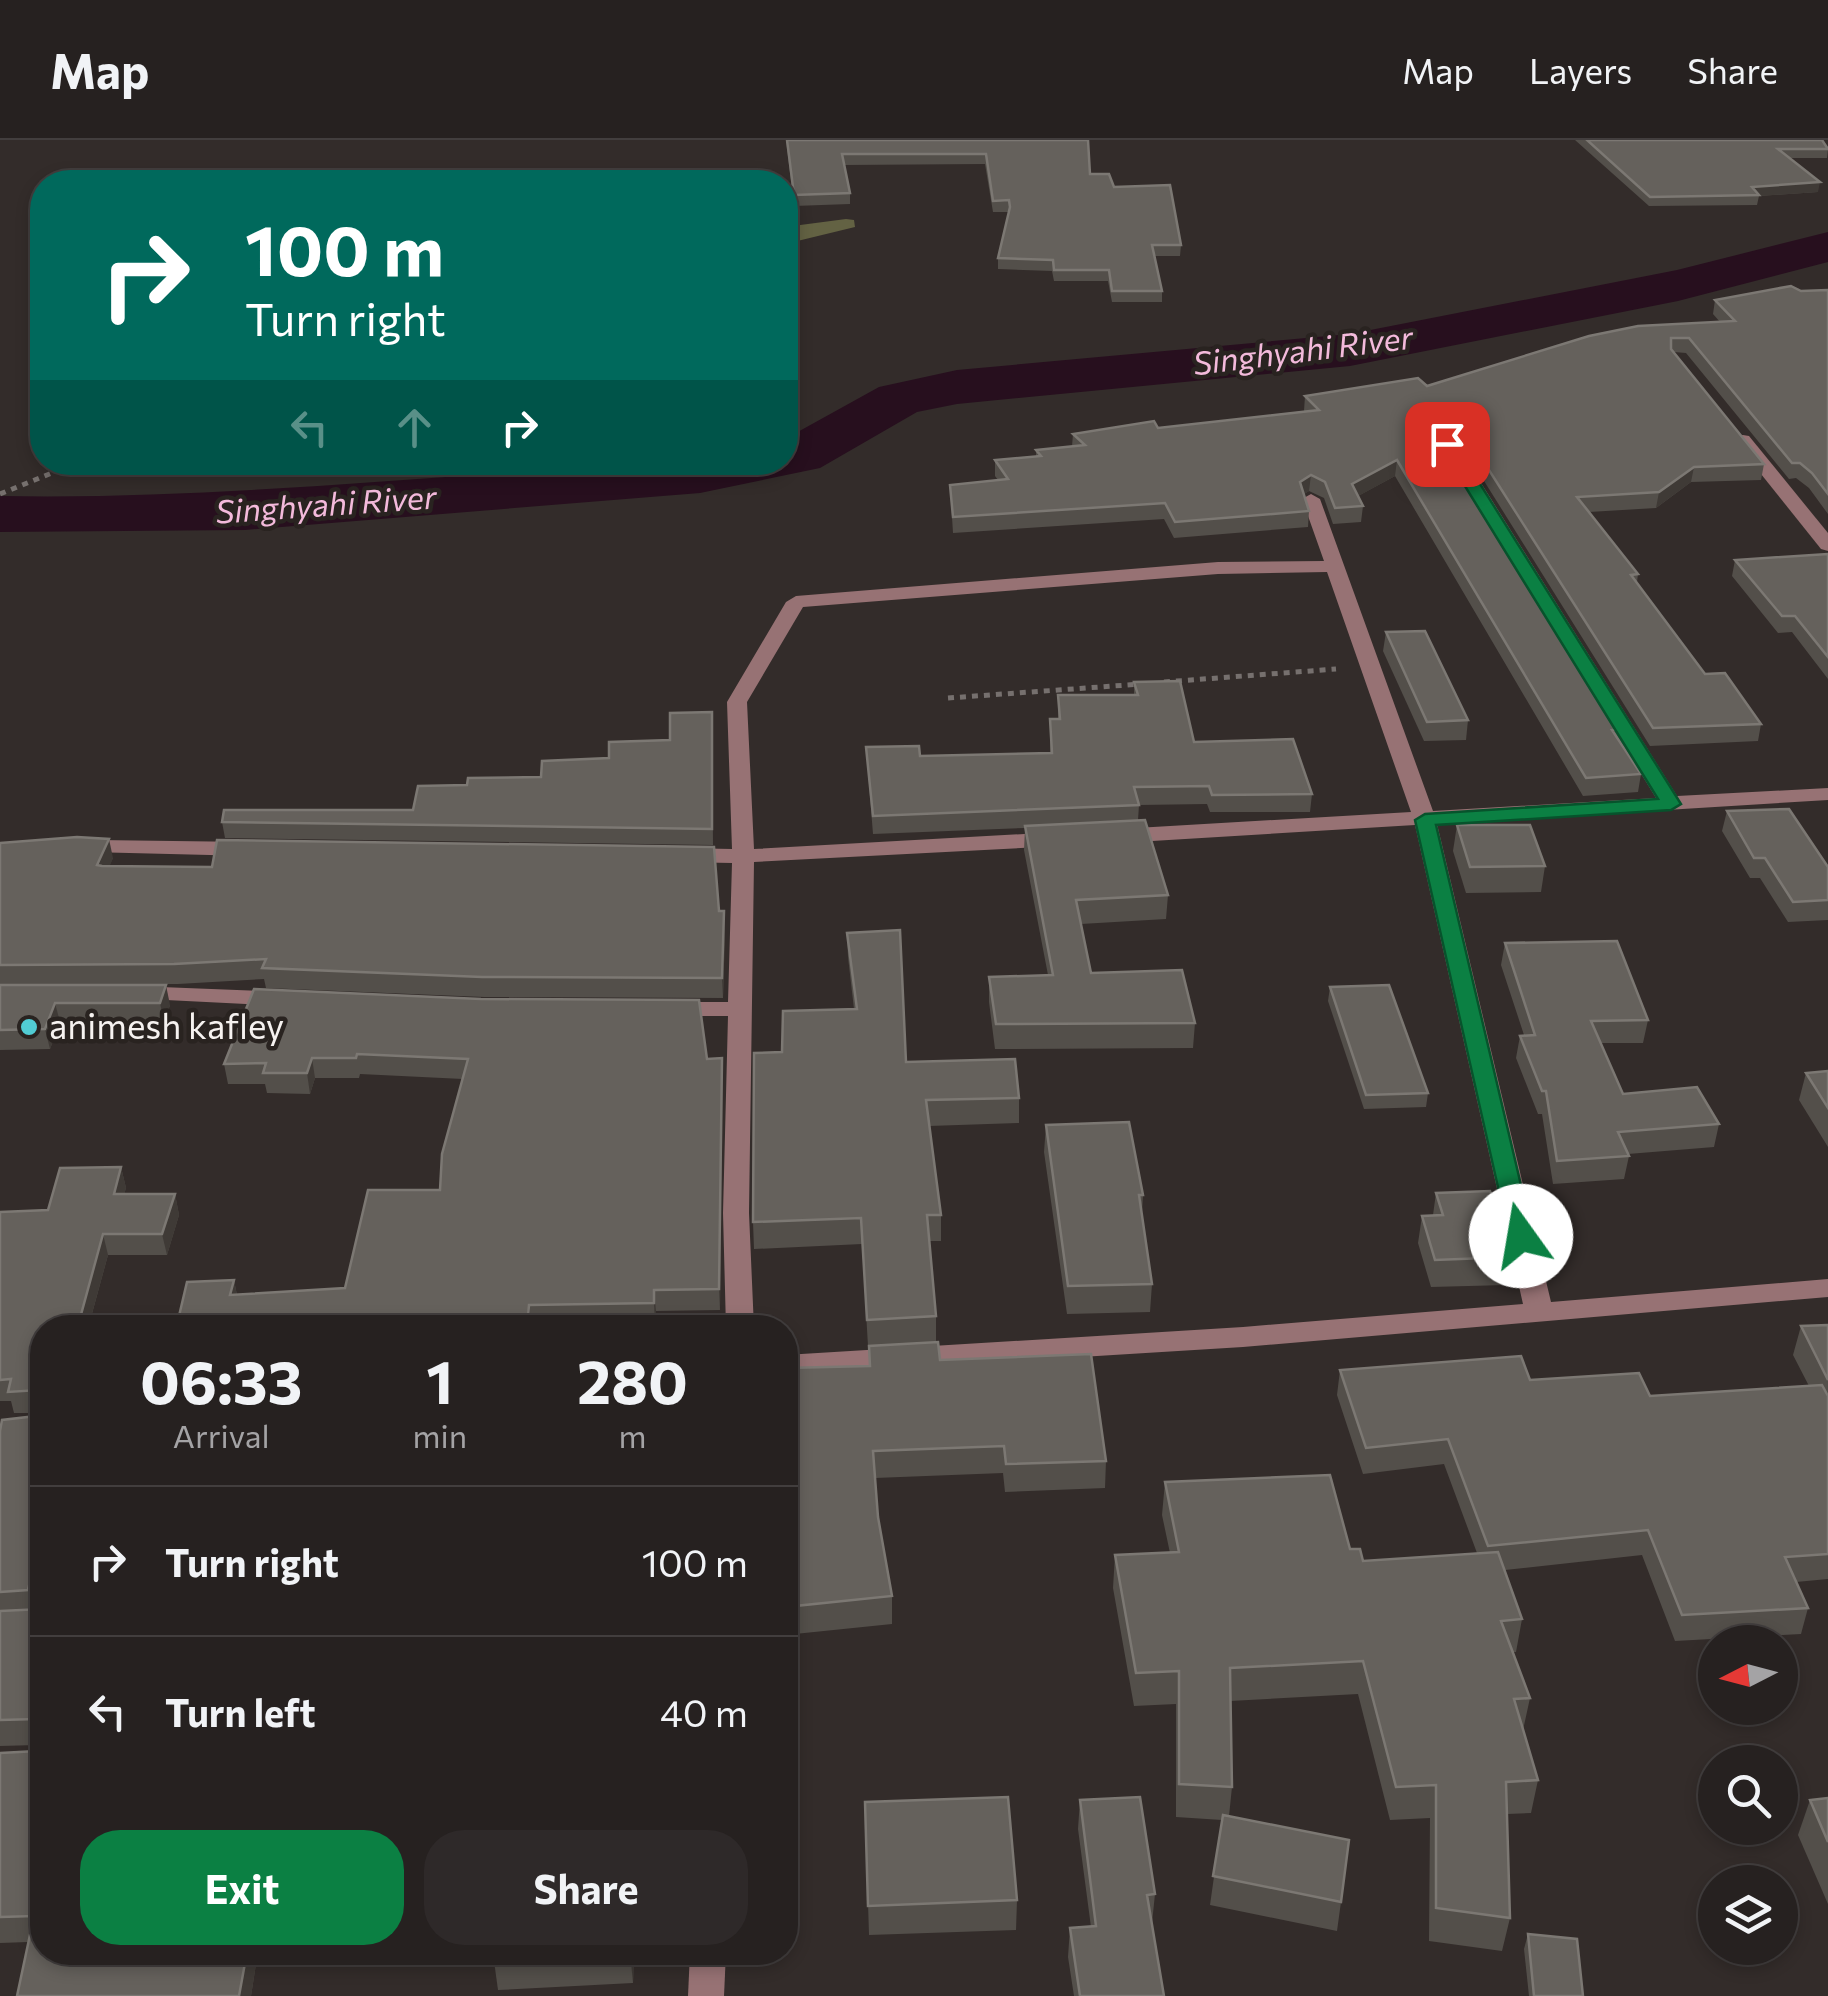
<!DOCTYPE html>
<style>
:root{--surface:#262120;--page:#2e2929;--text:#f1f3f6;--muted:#a4a3a5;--line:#423e3e;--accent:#0b8043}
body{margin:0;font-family:Commissioner,sans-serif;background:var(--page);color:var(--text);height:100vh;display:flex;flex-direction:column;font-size:38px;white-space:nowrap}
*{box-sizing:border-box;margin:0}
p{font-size:32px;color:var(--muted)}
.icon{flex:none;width:55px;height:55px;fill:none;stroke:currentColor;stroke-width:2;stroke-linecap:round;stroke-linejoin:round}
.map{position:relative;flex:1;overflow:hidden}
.details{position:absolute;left:30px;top:1175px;width:768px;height:650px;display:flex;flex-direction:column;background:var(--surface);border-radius:40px;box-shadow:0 5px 15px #0003,0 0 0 2px var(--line)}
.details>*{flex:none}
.hud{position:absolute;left:30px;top:30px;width:768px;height:305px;border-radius:40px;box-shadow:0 5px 15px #0003,0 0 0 2px var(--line);background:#00695c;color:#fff;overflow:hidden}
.needle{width:65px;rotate:264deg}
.controls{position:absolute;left:1698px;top:1485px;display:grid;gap:20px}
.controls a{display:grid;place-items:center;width:100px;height:100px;border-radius:50%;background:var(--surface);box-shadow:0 5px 15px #0003,0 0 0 2px var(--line);font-size:50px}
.pin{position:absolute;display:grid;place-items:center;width:85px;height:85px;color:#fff;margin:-42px;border-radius:20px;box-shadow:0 5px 15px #0006}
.me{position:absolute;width:110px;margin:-55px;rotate:347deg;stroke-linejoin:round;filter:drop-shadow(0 0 8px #0008)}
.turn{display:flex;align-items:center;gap:35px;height:210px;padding:0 50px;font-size:45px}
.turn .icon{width:130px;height:130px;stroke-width:2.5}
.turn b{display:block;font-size:70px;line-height:85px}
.lanes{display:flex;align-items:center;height:95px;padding:0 50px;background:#0003;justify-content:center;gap:50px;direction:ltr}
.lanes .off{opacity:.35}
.eta{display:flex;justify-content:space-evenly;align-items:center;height:170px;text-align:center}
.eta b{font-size:60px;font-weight:700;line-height:70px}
.primary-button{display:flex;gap:20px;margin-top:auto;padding:20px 50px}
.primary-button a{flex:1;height:115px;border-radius:40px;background:var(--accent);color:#fff;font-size:40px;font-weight:700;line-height:115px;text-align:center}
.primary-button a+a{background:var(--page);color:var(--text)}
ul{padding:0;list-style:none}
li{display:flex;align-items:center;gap:30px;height:150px;padding:0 50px;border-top:2px solid var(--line)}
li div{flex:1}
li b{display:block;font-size:38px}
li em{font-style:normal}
header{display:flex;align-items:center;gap:60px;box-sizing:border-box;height:140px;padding:0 50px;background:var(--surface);border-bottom:2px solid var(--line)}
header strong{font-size:48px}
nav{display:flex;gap:55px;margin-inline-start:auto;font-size:35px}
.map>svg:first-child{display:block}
.forest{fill:#636243}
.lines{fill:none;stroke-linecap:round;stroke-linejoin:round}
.river{fill:#270f1e;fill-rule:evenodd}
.path{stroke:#76706e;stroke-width:5;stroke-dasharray:6 6;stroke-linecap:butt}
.minor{fill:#977274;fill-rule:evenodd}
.wall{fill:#534f4a}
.shaded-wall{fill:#3f3a36}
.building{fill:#65615c;stroke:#7c7873;stroke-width:2.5}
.route{fill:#0b8043;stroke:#07532c;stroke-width:2.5}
.poi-dot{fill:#51ccd3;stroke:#292320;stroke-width:4}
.labels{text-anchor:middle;stroke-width:9;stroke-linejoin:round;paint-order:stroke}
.far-water-label{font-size:32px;font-style:italic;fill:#f3badb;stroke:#292320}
.poi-label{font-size:35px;fill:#f6f2f0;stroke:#292320;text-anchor:start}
</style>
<header>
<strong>Map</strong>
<nav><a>Map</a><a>Layers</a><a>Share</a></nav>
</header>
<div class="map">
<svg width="1828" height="1856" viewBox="0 0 1828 1856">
<rect width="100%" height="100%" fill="#332c2a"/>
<!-- forest -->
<path class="forest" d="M846,79L854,80L855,87L785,104V87Z"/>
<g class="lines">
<!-- river -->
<path class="river" d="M1828,92V122L1678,161L1350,226L957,264L917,272L820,328L700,353L245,390L0,392V356C263,361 523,322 785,322V299L879,247L957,230L1350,194L1677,130Z"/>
<!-- path -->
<g class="path">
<path d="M0,354L79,322"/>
<path d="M1164,542L1336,529"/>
<path d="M948,558L1141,544"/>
</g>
<!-- minor -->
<g class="minor">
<path d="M1743,295L1749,296L1828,393V411L1821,409L1737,304V296Z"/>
<path d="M1447,298L1456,303L1677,656L1828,648V660L1437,684L1551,1162L1828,1139V1157L1243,1207L785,1235V1215L1243,1187L1523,1164L1415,685L1119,703L1108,696L1119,689L1411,672L1327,432L1218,434L803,467L747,562L754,709L1059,692L1070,699L1059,706L754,722L749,1073L754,1188H726L723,1073L728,876H670L658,869L670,862H728L732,723L680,722L669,715L680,708L732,709L727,562L786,462L796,456L1218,422L1324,421L1302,359L1311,354L1320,359L1433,671L1656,658L1438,303Z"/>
<path d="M97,700L250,702L261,709L250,716L89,712L86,707Z"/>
<path d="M135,846L285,852L297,859L285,866L126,858L123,853L126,848Z"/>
<path d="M690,1812H726L724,1856H688Z"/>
</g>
</g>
<!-- wall -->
<g class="wall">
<path d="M786,0H1088L1090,34L1114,47L1181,105L1180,116H1155L1162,151V162H1112L1108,141H1054L1052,131L998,129V118L1009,72H993L985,24L844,25L850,53V64L794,66Z"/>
<path d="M1575,0H1822L1828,9L1827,18H1790L1818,52L1759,56L1757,65L1649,66Z"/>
<path d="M1828,150V374L1809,348L1796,338L1789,339L1686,213L1674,212L1764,324L1761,340L1691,342L1656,368L1589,372L1638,434L1637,442L1705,534L1761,584L1758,601L1650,606L1459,301L1445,295L1442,298L1624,589L1621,604L1641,634L1638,652L1583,656L1395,336L1358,356L1363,366L1361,382L1333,384L1324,358L1309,351L1304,354L1309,371L1308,387L1174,398L1164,379L953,393L950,345L998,340L995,336V320L1036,317V310L1072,306L1073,294L1158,288L1304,271L1305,256L1427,246L1720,182L1713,174L1715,160Z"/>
<path d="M1828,414V539L1792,492L1778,493L1732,436L1735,420Z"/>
<path d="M1386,492L1468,580L1466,600L1424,601L1383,511Z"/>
<path d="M1134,542L1194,602L1312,654L1310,672H1210L1207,664L1139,665L1138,680L1168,755L1166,779L1081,784L1091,833L1195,883L1193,908L995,909L989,862V837L1048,835L1024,710L1025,688L873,694L866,607L920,616L1050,613V579H1058V555H1134Z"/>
<path d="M712,572L713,705L225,698L222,682L413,670L467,645L541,637L670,600Z"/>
<path d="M1727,671L1828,727V780L1788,782L1760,738H1750L1722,691Z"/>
<path d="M1457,685L1545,726L1541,752L1466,753L1453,711Z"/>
<path d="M0,703L113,718L109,726L719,771L725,791L723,858L484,857L266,848L264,839L178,844H0Z"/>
<path d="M847,793L906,922L1019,958V983L929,986L941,1075V1101H929L936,1176V1202L868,1206L862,1104L754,1109L753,1082L782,912L854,869L848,817Z"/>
<path d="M1505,803L1648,880L1643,903H1601L1623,954L1719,984L1714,1007L1628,1014L1629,1016L1624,1039L1553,1044L1542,974H1538L1516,918L1520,896L1524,895L1501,825Z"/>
<path d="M0,845L170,865L164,883L60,882L50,909L0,910Z"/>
<path d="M1330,847L1428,953L1426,967L1364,969L1328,861Z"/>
<path d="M254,849L481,859L699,860L707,919L722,918L720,1170L656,1171L655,1184L532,1186V1188H42V1435L35,1469H42V1812H254L256,1824L251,1856H17L28,1802L0,1803V1613L37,1611V1605L0,1606V1291L2,1280L36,1276L40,1273H14L11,1261H0V1072L48,1070L60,1028L121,1027L126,1048L124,1054H175L179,1075L167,1115H108L90,1181L179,1176L187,1142L234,1140L237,1155L345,1148L368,1050H440L442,1014L463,939L360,934L359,938H315L310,954L267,953L265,944H228L224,924Z"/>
<path d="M1828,931V1007L1799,960L1806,933Z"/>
<path d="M1046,985L1143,1055L1142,1073L1152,1144L1150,1172L1067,1174L1044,1012Z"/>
<path d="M1436,1053L1511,1117L1506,1145L1431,1147L1418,1103L1422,1076L1433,1075Z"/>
<path d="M1828,1185V1439L1796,1442L1808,1468L1801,1494L1675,1501L1642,1415L1505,1430L1522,1479L1516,1512H1513L1530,1558L1523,1590L1538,1640L1531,1673L1507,1674L1510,1778L1502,1811L1429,1801L1430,1678L1390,1680L1358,1554L1230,1561L1232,1647L1229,1676L1341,1762L1337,1791L1210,1765L1222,1680L1176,1677V1564L1134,1566L1113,1448L1115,1415L1170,1413L1162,1375L1165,1342L1350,1409L1363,1421L1477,1413L1444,1324L1363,1334L1337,1255L1340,1230L1530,1240L1650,1256L1809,1246L1793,1215L1801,1186Z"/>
<path d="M869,1206L940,1220L1106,1321L1105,1348L1005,1352L1003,1333L875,1338L878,1377L892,1456V1484L785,1495V1228L869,1226Z"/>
<path d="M1828,1658V1764L1798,1695L1810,1660Z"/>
<path d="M1080,1660L1155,1754L1152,1783L1164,1856H1074L1068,1817L1070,1788L1091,1787L1078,1689Z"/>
<path d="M865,1662L1017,1760L1016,1790L869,1795Z"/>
<path d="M1528,1794L1583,1856H1529L1524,1809Z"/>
<path d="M495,1812H634L633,1843L498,1850L494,1821Z"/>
</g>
<!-- shaded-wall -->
<g class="shaded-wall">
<path d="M1820,42L1818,52L1759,56L1752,47Z"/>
<path d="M1447,279L1445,295L1435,305L1437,290Z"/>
<path d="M1397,320L1395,336L1351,360L1352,344Z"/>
<path d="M1694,327L1691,342L1656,368L1659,352Z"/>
<path d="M1311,335L1309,351L1298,358L1300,342Z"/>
<path d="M109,699L113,718L102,745L97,725Z"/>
<path d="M724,771L725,791L723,858L722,838Z"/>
<path d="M166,845L170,865L164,883L160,863Z"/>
<path d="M55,863L60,882L50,909L45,889Z"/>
<path d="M312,918L315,938L310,954L307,933Z"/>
<path d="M722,918L723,939L720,1170L719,1149Z"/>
<path d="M121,1027L126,1048L118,1075L114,1054Z"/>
<path d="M175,1054L179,1075L167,1115L162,1094Z"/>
<path d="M103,1094L108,1115L88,1188L79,1182Z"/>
<path d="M234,1140L238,1161L230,1155Z"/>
<path d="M654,1150L656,1171L655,1184L654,1163Z"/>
<path d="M529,1165L532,1188H527Z"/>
<path d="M42,1386V1435L34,1472L28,1450Z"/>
<path d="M247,1812H254L256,1824L251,1856H239Z"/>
<path d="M630,1812H634L633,1843Z"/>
</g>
<!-- building -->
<g class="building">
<path d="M787,0H1088L1090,34H1109L1114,47L1170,45L1181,105H1152L1162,151H1112L1109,130H1054L1053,120L998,118L1010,67L1009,60L993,61L986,14H842L850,53L794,55Z"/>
<path d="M1587,0H1822L1828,9H1778L1820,42L1752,47L1759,55L1650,57Z"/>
<path d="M1791,146L1801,151L1828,150V354L1812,333L1800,323H1792L1689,198H1671V209L1764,324L1694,327L1659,352L1577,357L1638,434L1631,435L1705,534L1725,533L1761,584L1653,588L1461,286L1447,279L1437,290L1624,589L1612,590L1641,634L1586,638L1397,320L1352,344L1363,366L1335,368L1325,342L1311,335L1300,342L1309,371L1175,382L1165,363L953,377L950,345L1008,339L995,320L1041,316L1036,310L1085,305L1073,294L1154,281L1158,288L1319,270L1305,256L1418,238L1427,246L1589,196L1638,186L1735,181L1715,160Z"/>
<path d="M1828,414V517L1795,476H1782L1735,420Z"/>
<path d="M1425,491L1468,580L1427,582L1386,492Z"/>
<path d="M1180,541L1194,602L1293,599L1312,654L1212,655L1209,646L1134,647L1139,665L873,676L866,607L919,606L920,616L1052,613L1050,579H1060L1058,555H1138L1134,542Z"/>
<path d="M712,572V689L222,682L224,670H413L418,646L467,645L468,638L541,637L542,621L609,618V602L670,600V573Z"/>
<path d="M1789,669L1828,727V760L1793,762L1765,718H1754L1727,671Z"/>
<path d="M1145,680L1168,755L1076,760L1091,833L1182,830L1195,883L996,884L989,837L1053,835L1025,686Z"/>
<path d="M1457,685H1530L1545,726L1470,727Z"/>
<path d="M77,697L109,699L97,725L102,726L212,727L217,700L714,707L719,771H724L722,838L482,837L262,828L266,819L174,824L0,825V703Z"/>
<path d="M900,790L906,922L1015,919L1019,958L926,960L941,1075H927L936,1176L867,1180L861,1078L753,1082L754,913L782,912L783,871L857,869L847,793Z"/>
<path d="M1617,801L1648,880L1591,881L1623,954L1697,947L1719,984L1618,992L1629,1016L1557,1021L1546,951H1542L1520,896L1535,895L1505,803Z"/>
<path d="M0,845H166L160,863H55L45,889L0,890Z"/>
<path d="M1389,845L1428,953L1366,955L1330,847Z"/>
<path d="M254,849L481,859L699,860L707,919L722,918L719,1149L654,1150V1163L529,1165L527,1188H42V1386L28,1450L0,1452V1291L2,1280L36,1276L40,1273L39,1250L8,1252L11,1239L0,1240V1072L48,1070L60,1028L121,1027L114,1054H175L162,1094H103L79,1182L179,1176L187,1142L234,1140L230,1155L345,1148L368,1050H440L442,1014L468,919L357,914L356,918H312L307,933H263L266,923L224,924Z"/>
<path d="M1828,931V968L1806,933Z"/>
<path d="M1129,982L1143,1055H1139L1152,1144L1068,1146L1046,985Z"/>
<path d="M1490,1051L1511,1117L1435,1120L1422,1076L1443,1075L1436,1053Z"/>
<path d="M1828,1185V1240L1801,1186Z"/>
<path d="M938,1202L940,1220L1091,1214L1106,1321L1006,1324L1004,1306L873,1311L878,1377L892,1456L785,1467V1228L870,1226L869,1206Z"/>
<path d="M1521,1216L1530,1240L1639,1233L1650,1256L1822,1245L1828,1256V1414L1785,1417L1808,1468L1682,1475L1648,1390L1488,1406L1448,1299L1366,1308L1340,1230Z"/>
<path d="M1330,1335L1350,1409H1360L1363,1421L1498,1412L1522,1479L1501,1481L1530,1558L1514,1559L1538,1640L1506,1642L1510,1778L1436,1768V1645L1396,1647L1363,1521L1230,1528L1232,1647L1179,1644V1531L1136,1533L1115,1415L1179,1412L1165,1342Z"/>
<path d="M42,1469V1812H247L239,1856H17L34,1776L0,1777V1613L37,1611V1579L0,1580V1471Z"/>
<path d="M1008,1657L1017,1760L868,1766L865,1662Z"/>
<path d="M1140,1657L1155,1754L1147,1755L1164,1856H1080L1070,1788L1096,1786L1080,1660Z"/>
<path d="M1828,1658V1702L1810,1660Z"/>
<path d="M1223,1675L1349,1700L1341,1762L1213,1736Z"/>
<path d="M1528,1794L1577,1799L1583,1856H1534Z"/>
<path d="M495,1812H630L494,1821Z"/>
</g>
<!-- route -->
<path class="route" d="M1441,300L1455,304L1681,664L1671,670L1436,685L1533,1096L1521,1104L1509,1096L1415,680L1425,674L1658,659L1439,304Z"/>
<!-- markers -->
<circle class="poi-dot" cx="29" cy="887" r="10"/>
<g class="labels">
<!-- far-water labels -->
<g class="far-water-label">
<text transform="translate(1303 211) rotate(-7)" y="11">Singhyahi River</text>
<text transform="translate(326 365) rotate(-4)" y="11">Singhyahi River</text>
</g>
<!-- poi labels -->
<g class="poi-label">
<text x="49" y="899">animesh kafley</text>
</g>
</g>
</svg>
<div class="controls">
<a><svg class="needle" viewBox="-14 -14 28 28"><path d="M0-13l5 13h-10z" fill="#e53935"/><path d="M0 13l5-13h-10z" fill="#a4a3a5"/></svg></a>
<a><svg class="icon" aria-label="search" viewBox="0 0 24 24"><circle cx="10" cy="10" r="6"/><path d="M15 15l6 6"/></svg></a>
<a><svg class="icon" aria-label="layers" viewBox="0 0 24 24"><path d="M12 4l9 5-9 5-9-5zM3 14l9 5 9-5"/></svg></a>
</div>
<div class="pin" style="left:1447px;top:304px;background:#d93025"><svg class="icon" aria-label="arrive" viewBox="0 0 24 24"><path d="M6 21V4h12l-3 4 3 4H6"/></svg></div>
<svg class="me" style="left:1521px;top:1096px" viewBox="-20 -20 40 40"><circle r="19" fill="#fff"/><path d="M0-13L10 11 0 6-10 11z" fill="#0b8043"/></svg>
<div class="hud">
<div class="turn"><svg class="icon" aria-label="right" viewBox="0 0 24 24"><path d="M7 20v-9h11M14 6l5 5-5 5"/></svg><div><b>100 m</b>Turn right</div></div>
<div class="lanes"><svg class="icon off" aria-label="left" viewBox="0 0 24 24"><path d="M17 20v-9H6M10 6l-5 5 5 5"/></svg><svg class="icon off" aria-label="ahead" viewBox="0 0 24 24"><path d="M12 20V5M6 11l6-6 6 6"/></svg><svg class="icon" aria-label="right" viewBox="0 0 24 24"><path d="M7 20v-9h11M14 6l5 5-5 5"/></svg></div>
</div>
<section class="details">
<div class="eta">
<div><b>06:33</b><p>Arrival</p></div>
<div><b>1</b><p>min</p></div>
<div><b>280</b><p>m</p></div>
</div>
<ul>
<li><svg class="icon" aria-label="right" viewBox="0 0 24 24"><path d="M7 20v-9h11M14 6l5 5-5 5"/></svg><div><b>Turn right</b></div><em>100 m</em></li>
<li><svg class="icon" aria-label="left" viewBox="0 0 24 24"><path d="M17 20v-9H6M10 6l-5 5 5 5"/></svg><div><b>Turn left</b></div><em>40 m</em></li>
</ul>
<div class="primary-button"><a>Exit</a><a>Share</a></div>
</section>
</div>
